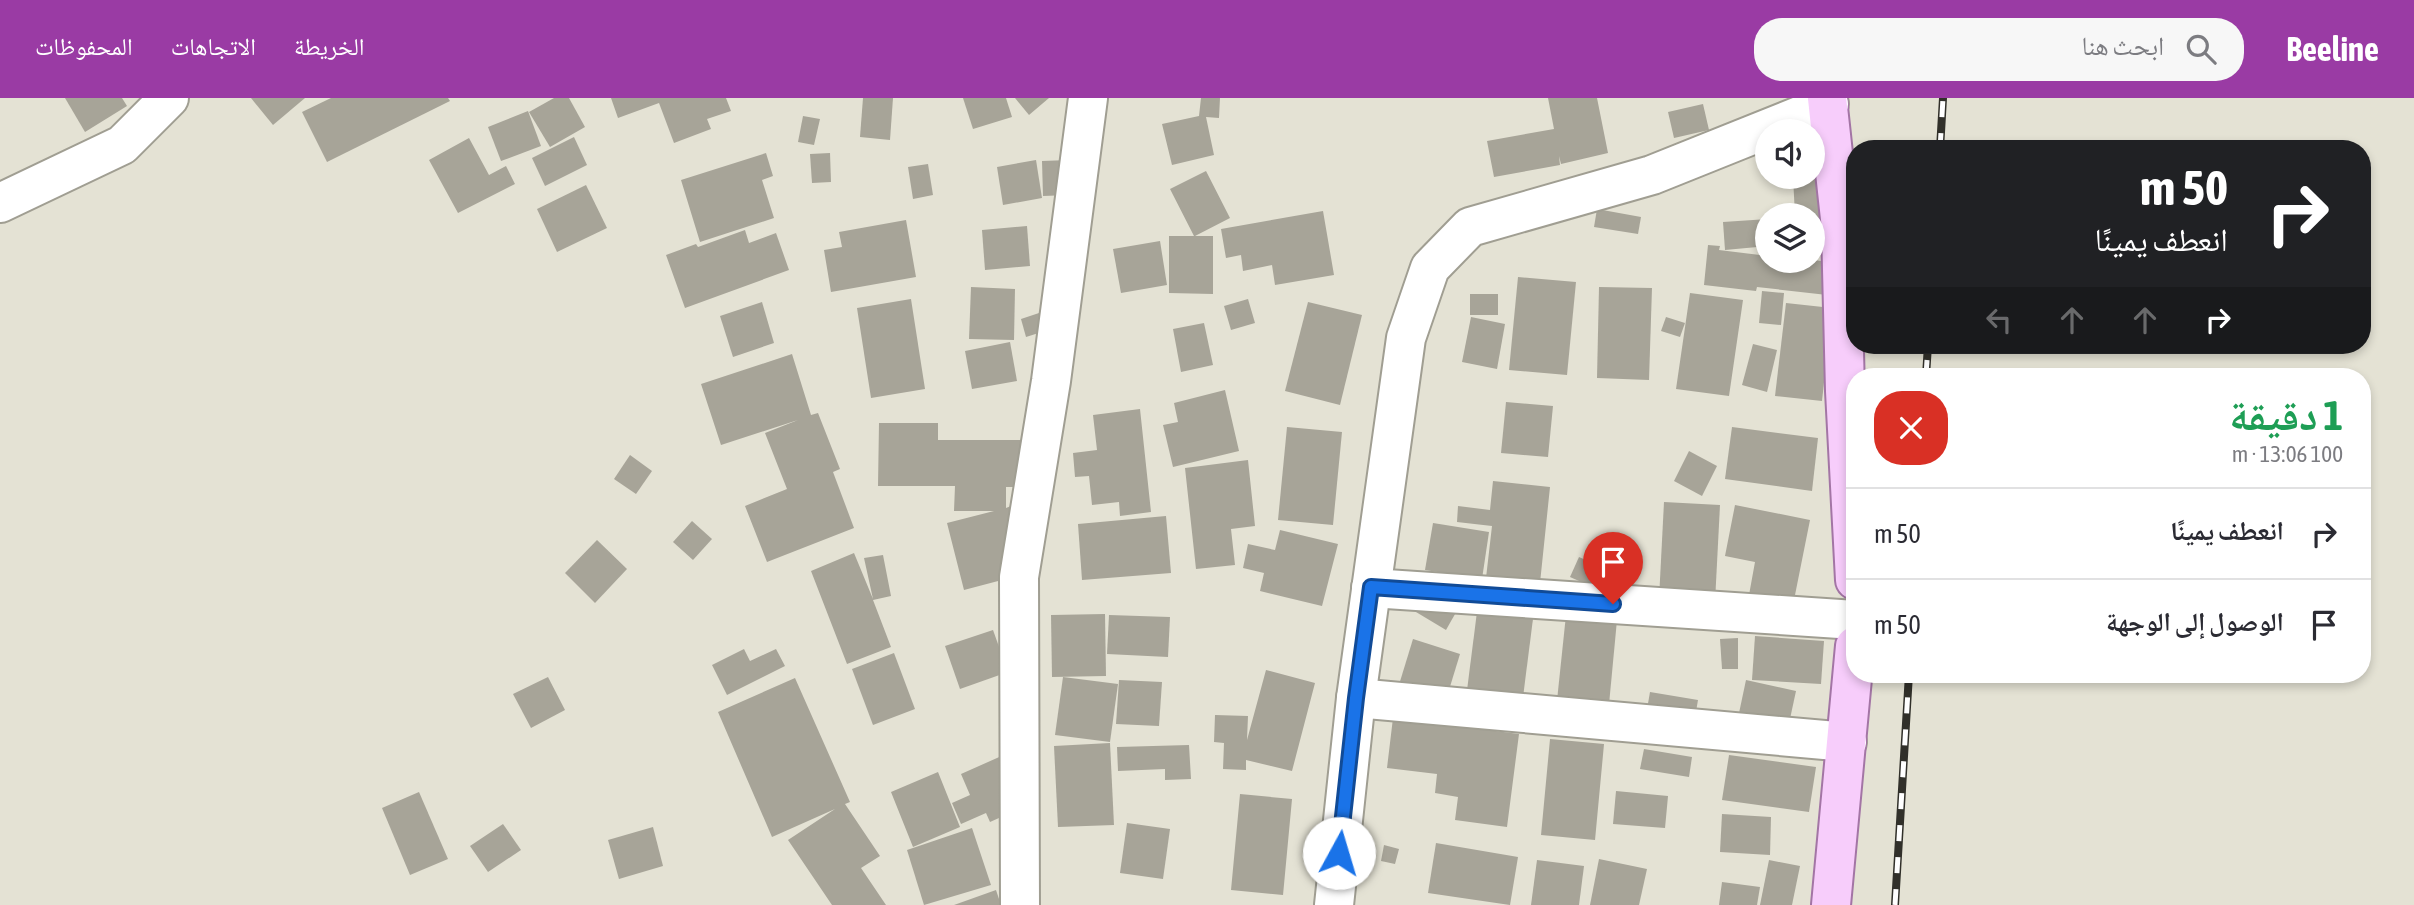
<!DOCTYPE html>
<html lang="ar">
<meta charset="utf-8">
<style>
:root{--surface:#fff;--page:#f7f7f7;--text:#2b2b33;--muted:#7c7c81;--line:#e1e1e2;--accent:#9a3ba4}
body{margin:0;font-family:"Asap Condensed","Noto Naskh Arabic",sans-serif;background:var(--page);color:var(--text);direction:rtl;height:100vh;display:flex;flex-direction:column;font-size:26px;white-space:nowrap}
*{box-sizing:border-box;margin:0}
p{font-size:23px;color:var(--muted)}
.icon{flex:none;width:38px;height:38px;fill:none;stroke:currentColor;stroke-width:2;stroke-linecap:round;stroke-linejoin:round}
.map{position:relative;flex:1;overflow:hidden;direction:ltr}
.side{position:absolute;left:1846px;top:270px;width:525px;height:315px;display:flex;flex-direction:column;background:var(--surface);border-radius:28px;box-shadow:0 4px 10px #0003;direction:rtl}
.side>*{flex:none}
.guide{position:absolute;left:1846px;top:42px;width:525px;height:214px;border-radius:28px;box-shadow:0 4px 10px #0003;direction:rtl;background:#202124;color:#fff;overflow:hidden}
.buttons{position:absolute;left:1755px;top:21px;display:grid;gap:14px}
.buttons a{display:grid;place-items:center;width:70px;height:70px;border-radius:50%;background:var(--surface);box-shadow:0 4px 10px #0003;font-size:35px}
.pin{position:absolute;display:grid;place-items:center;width:60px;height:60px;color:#fff;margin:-72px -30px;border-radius:50% 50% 50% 0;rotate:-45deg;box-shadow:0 0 7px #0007}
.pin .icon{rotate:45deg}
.me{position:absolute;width:77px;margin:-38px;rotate:6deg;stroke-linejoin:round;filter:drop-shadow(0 0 5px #0008)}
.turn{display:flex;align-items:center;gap:24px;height:147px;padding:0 28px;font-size:32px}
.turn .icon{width:91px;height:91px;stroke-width:2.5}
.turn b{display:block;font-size:49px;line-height:60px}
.lanes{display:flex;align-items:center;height:66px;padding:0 28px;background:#0003;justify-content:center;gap:35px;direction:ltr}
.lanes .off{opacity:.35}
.round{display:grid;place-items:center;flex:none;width:74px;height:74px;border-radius:28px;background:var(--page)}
.summary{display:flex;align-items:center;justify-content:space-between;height:119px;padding:0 28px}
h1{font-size:42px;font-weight:700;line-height:52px;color:#1e9e55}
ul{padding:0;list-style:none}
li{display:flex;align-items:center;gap:21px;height:91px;padding:0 28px;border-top:2px solid var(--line)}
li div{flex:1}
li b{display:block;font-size:26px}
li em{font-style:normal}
header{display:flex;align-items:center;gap:42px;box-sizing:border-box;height:98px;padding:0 35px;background:var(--accent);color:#fff}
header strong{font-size:33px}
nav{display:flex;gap:38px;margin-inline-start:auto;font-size:24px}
.search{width:490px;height:63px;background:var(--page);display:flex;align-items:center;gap:18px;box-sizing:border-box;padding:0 24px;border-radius:28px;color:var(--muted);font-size:26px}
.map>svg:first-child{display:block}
.building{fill:#a7a498}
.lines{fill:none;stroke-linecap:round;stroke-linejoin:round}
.minor-casing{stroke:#a09e92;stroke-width:42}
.major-casing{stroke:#a375a5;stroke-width:42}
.minor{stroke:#fff;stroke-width:38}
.major{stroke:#f7cdfb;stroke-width:38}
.rail-casing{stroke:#31302a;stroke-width:8}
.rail{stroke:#fff;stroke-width:5;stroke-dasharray:16;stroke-linecap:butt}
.route-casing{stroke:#114b97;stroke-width:18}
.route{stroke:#1a73e8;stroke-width:12}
</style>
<header>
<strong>Beeline</strong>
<div class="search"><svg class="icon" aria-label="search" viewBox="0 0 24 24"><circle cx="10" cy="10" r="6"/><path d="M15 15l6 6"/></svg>ابحث هنا</div>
<nav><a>الخريطة</a><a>الاتجاهات</a><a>المحفوظات</a></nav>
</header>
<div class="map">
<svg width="2414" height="807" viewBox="0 0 2414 807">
<rect width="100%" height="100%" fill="#e4e2d4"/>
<!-- building -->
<g class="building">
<path d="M65,0H122L127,8L85,34Z"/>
<path d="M251,0H305L273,27Z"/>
<path d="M331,0H448L450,3L327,64L302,14Z"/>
<path d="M554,0H569L585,29L550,49L529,14Z"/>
<path d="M611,0H726L731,13L707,21L711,31L674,45L659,5L618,20Z"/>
<path d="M863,0H893L890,42L860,39Z"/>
<path d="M963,0H1006L1012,19L973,31Z"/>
<path d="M1015,0H1049L1029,17Z"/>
<path d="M1201,0H1220L1219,20L1206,19L1214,57L1172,67L1162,26L1199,18Z"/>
<path d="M1548,0H1597L1608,55L1561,66L1559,58L1560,67L1494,79L1487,43L1554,31Z"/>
<path d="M1703,6L1709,32L1674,40L1668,14Z"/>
<path d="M528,13L541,48L501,63L488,29Z"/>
<path d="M803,18L820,21L814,47L798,44Z"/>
<path d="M574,39L587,67L545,88L532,60Z"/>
<path d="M469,40L489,77L506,68L515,86L458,115L429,62Z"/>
<path d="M766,55L773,78L762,82L774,120L700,144L681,82Z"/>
<path d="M830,55L831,84L812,85L810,56Z"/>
<path d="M1036,62L1042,100L1003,107L997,69Z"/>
<path d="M1069,62V97L1043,98L1042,63Z"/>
<path d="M928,66L933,97L913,101L908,69Z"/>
<path d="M1840,69L1844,146L1813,148V117H1795L1793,79H1813V71Z"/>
<path d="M1206,73L1230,120L1195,138H1213V196L1169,195V138H1194L1170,91Z"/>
<path d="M586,87L607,130L557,154L537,111Z"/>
<path d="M1597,111L1641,119L1638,136L1594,129Z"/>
<path d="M1323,113L1334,177L1275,187L1272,167L1243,173L1241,157L1226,160L1221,131Z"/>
<path d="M1768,121V148L1725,152L1723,124Z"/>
<path d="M906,122L916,179L831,194L824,152L842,149L839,134Z"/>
<path d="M1027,128L1030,168L985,172L982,132Z"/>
<path d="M745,132L749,145L776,135L789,172L685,210L666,157L696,146L698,149Z"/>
<path d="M1160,143L1167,187L1121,195L1113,151Z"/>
<path d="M1708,147L1720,148L1719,152L1768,158V163L1813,162L1855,167L1854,200L1757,189L1756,193L1704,187Z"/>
<path d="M1518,179L1576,184L1567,277L1509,272Z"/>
<path d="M971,189L1015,191L1014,242L969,241Z"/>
<path d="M1599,189L1652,190L1649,282L1597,280Z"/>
<path d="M1762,193L1784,195L1781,227L1759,225Z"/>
<path d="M1690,195L1743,202L1729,298L1676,291Z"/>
<rect x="1470" y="196" width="28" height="21"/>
<path d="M911,201L925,291L871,300L857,210Z"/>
<path d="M1248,201L1255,225L1231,232L1224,208Z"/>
<path d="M762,204L774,245L733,259L720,218Z"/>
<path d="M1308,204L1362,217L1340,307L1285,293Z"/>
<path d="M1786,205L1832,210L1822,303L1775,298Z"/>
<path d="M1039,215L1045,233L1026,239L1021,221Z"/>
<path d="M1471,219L1505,226L1497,271L1462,264Z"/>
<path d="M1666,219L1685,225L1680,239L1661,233Z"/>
<path d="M1204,225L1213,267L1181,274L1173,231Z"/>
<path d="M1010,244L1017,283L972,291L965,253Z"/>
<path d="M1753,246L1777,252L1767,294L1742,287Z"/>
<path d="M792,256L811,317L818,315L840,371L833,374L854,430L767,464L745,408L787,391L765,335L798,322L721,347L701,286Z"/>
<path d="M1225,292L1239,353L1173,369L1163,327L1178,324L1174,305Z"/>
<path d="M1506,304L1553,308L1548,359L1501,355Z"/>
<path d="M1140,311L1151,414L1120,418L1119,404L1092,407L1089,378L1075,379L1073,355L1097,352L1093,317Z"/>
<path d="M879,325H938V342H1036L1035,389H1006V410L1011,408L1028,475L964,492L947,425L994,413H954L955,388H878Z"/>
<path d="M1287,329L1342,334L1333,427L1278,422Z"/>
<path d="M1732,329L1818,340L1812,393L1725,381Z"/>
<path d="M1689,353L1717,368L1702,398L1674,383Z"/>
<path d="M630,357L652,373L636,396L614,381Z"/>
<path d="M1248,362L1255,428L1231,431L1235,467L1196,471L1185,370Z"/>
<path d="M1493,383L1550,389L1540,485L1486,480L1492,428L1457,424L1458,408L1490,412Z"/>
<path d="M1664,404L1720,407L1715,504L1659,501Z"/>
<path d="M1735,407L1810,422L1791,517L1747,508L1755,464L1725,458Z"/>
<path d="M1166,418L1171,475L1082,482L1078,426Z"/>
<path d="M692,423L712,441L693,462L673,444Z"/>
<path d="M1433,425L1489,434L1482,481L1425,472Z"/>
<path d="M1280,432L1338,446L1322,508L1260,493L1264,475L1243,470L1248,446L1275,452Z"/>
<path d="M597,442L627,471L595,505L565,475Z"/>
<path d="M854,455L873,501L864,460L883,457L891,498L873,502L891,549L847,566L811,473Z"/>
<path d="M1579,459L1622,478L1613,498L1570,479Z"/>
<path d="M1429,492L1459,509L1446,532L1416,514Z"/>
<path d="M1478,506L1534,513L1522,607L1466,600Z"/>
<path d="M1105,516L1106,578L1052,579L1051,517Z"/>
<path d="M1109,517L1170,519L1168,559L1107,556Z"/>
<path d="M1566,517L1617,522L1608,617L1556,612Z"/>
<path d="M993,532L1008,574L960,591L945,548Z"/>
<path d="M1755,538L1824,543L1821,586L1752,582Z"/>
<path d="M1738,540V571H1722L1720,541Z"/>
<path d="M1413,541L1460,556L1445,605L1398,590Z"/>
<path d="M744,551L750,563L776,551L785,568L727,597L712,567Z"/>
<path d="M894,555L915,611L873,627L852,571Z"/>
<path d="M1266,572L1315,585L1292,673L1246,662V672L1223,671L1224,645L1214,644L1215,617L1248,618L1247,642Z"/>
<path d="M548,579L565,612L531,630L513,596Z"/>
<path d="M1063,579L1118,586L1110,644L1055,637Z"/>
<path d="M795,580L850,704L845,706L880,758L861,770L886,807H832L788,742L835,711L772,739L718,614Z"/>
<path d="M1119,582L1162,584L1159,628L1116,626Z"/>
<path d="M1746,582L1796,593L1785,644L1735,634Z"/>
<path d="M1650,594L1698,602L1694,625L1646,617Z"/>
<path d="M1393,620L1519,636L1507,729L1455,722L1458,699L1435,695L1437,676L1387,670Z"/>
<path d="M1550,641L1604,646L1595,742L1541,737Z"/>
<path d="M1110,645L1114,727L1058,729L1054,648Z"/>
<path d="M1189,647L1191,681L1165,682V671L1118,673L1117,649Z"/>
<path d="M1644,651L1692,659L1689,679L1640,671Z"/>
<path d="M1006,656L1028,707L990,724L986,715L961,726L952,705L970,697L961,676Z"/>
<path d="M1729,657L1816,669L1809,714L1722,702Z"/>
<path d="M938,674L960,729L913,749L891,694Z"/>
<path d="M1616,693L1668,698L1665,730L1613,726Z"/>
<path d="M419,694L448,761L410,777L382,710Z"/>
<path d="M1240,696L1292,701L1283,797L1231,792Z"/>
<path d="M1722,716L1771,719L1770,757L1720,754Z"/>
<path d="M1127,725L1170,731L1163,781L1120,775Z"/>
<path d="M503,726L521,752L488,774L470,748Z"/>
<path d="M653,729L663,768L619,781L608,742Z"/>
<path d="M972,730L991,787L924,807L907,752Z"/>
<path d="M1436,745L1518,759L1510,807L1428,795Z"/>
<path d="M1384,747L1399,751L1395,766L1381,763Z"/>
<path d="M1599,761L1647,771L1639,807H1590Z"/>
<path d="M1537,762L1584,768L1579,807H1531Z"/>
<path d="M1769,762L1800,768L1792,807H1760Z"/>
<path d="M1722,784L1760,789L1757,807H1719Z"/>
<path d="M996,792L1001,807H954Z"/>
</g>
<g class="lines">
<defs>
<g id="minor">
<path d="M0,105L122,47L169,0"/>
<path d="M1371,490L1855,522"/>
<path d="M1356,600L1847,644"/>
<path d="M1020,807L1019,479L1051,283L1088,0"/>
<path d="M1334,807L1356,600L1406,240L1430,170L1470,129L1652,77L1829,6"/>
</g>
<g id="major">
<path d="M1827,0L1841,130L1845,293L1855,482"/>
<path d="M1831,807L1855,548"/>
</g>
</defs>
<!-- minor casing -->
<use href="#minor" class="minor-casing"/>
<!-- major casing -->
<use href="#major" class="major-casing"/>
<!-- minor -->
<use href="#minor" class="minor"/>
<!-- major -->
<use href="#major" class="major"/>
<defs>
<g id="rail">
<path d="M1940,51L1943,0"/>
<path d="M1926,278L1928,247"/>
<path d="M1895,807L1909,576"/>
</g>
</defs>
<!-- rail casing -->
<use href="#rail" class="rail-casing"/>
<!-- rail -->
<use href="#rail" class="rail"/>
</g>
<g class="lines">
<defs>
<path id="route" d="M1339,755L1356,600L1371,489L1613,506"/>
</defs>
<!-- route casing -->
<use href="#route" class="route-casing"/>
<!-- route -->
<use href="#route" class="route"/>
</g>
</svg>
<div class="buttons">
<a><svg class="icon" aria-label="sound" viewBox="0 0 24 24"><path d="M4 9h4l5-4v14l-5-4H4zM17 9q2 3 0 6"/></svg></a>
<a><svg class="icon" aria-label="layers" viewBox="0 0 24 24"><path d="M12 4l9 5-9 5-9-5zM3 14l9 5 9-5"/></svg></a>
</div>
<div class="pin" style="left:1613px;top:506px;background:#d93025"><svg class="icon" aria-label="arrive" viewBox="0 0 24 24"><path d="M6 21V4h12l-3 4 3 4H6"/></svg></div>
<svg class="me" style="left:1339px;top:755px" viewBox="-20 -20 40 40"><circle r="19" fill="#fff"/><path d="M0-13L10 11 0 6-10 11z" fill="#1a73e8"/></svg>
<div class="guide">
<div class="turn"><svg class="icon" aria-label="right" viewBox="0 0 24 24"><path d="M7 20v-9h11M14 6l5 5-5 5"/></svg><div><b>50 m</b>انعطف يمينًا</div></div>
<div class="lanes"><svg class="icon off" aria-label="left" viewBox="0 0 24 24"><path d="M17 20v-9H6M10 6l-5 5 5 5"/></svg><svg class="icon off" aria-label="ahead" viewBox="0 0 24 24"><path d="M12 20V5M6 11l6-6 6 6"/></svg><svg class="icon off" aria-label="ahead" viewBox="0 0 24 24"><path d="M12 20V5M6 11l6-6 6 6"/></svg><svg class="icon" aria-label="right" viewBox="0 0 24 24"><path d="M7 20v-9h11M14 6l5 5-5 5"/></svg></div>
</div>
<section class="side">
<div class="summary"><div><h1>1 دقيقة</h1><p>100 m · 13:06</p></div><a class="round" style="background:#d93025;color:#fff"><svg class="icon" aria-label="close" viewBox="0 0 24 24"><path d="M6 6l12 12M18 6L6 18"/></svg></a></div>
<ul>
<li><svg class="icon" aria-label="right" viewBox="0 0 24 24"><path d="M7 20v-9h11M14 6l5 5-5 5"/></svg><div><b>انعطف يمينًا</b></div><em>50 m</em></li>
<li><svg class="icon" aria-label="arrive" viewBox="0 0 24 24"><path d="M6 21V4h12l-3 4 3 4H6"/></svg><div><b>الوصول إلى الوجهة</b></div><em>50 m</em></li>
</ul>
</section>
</div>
